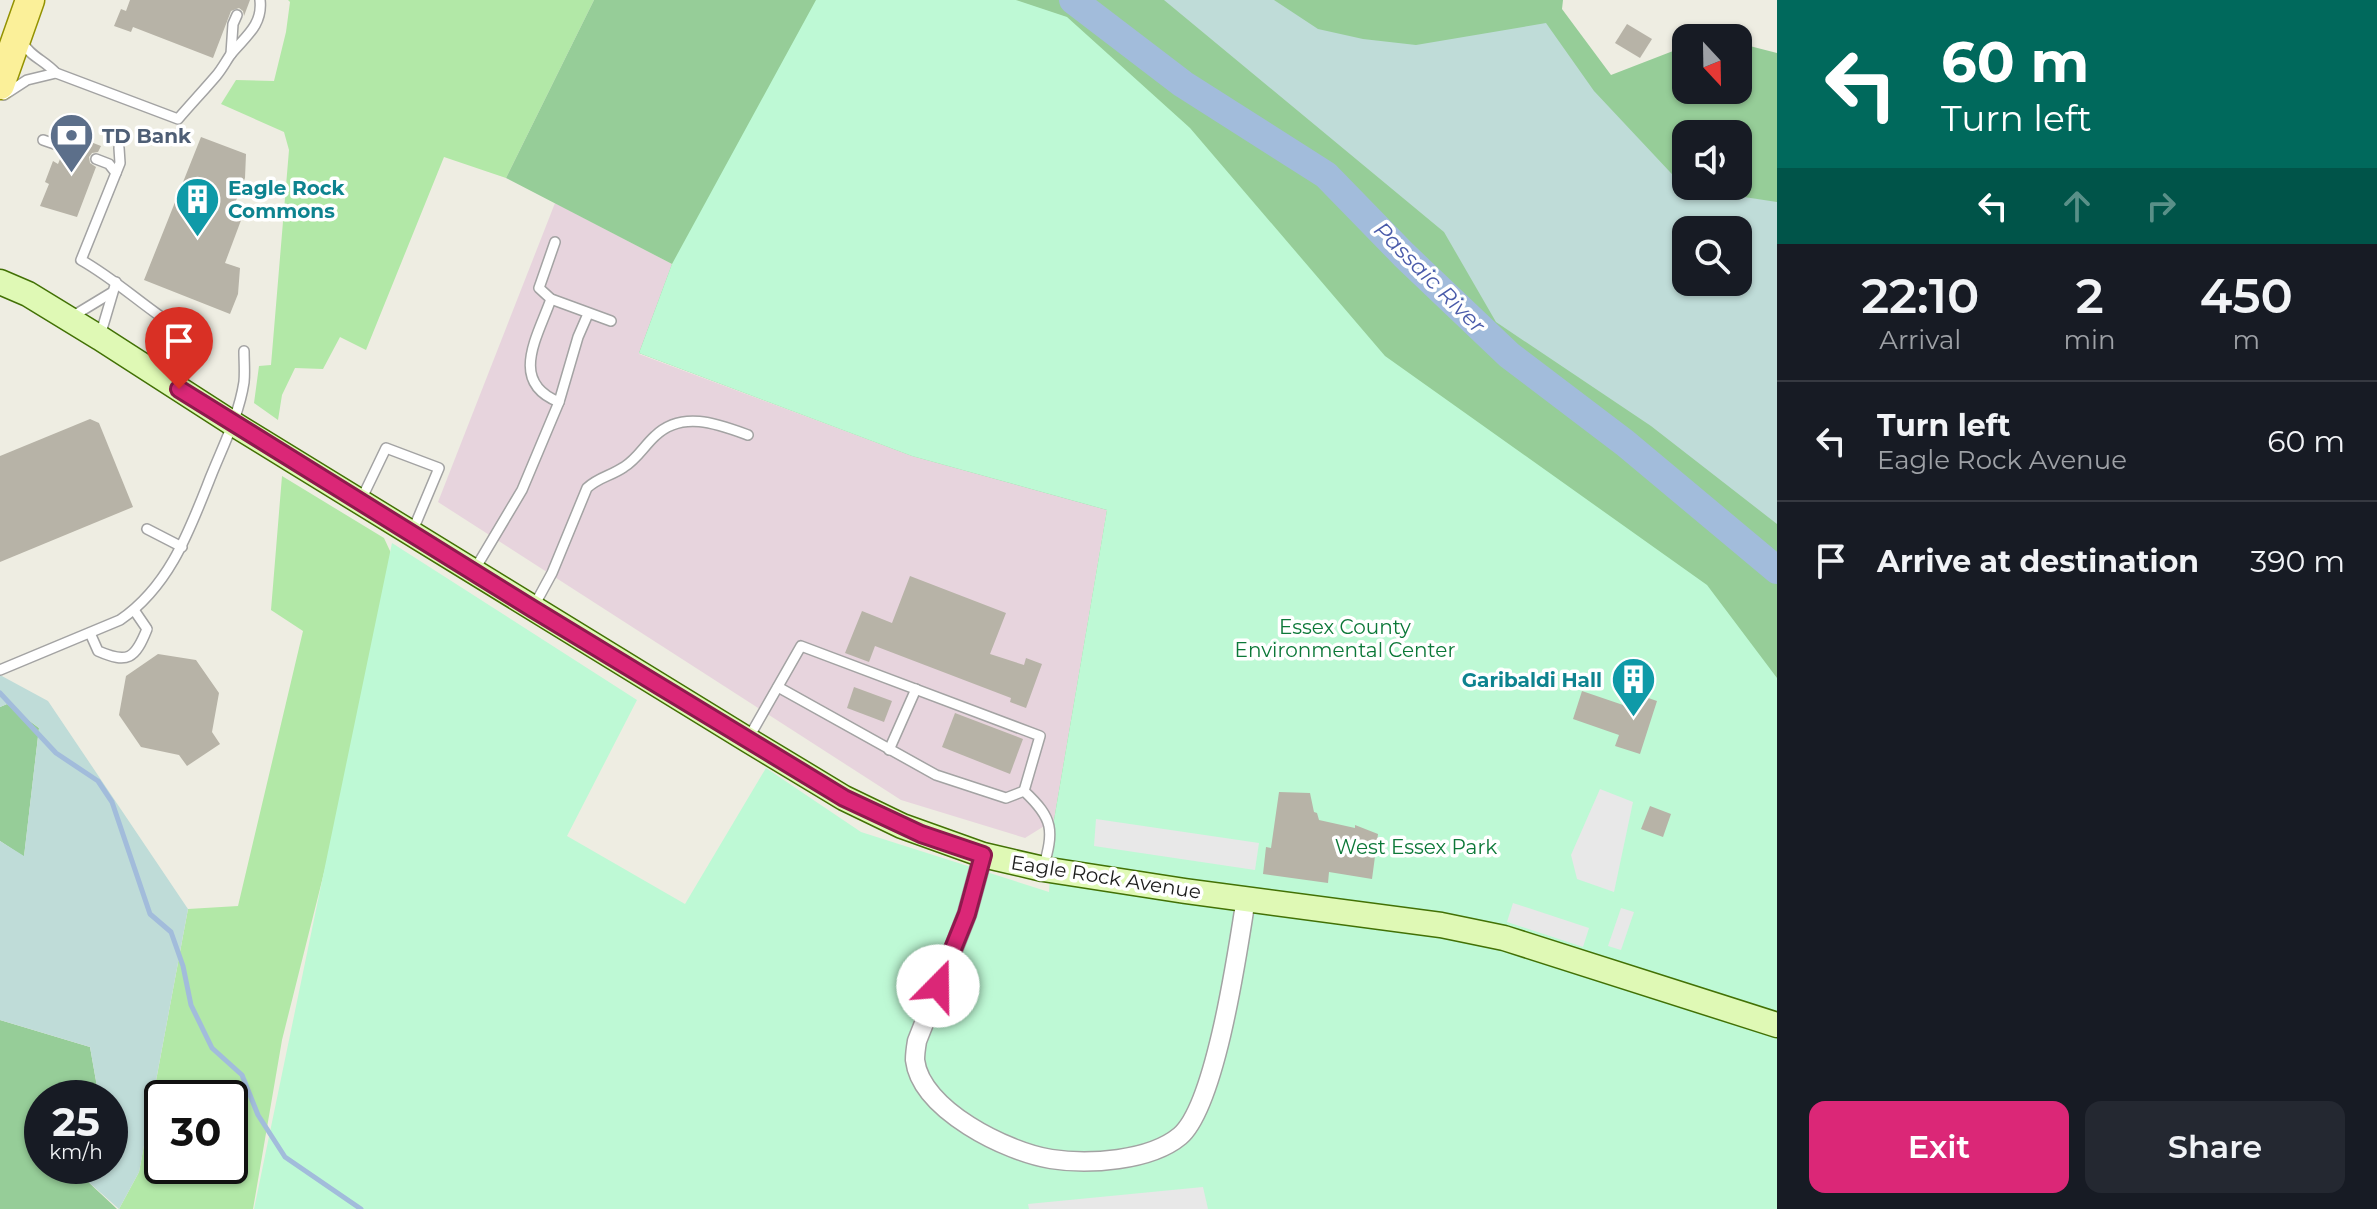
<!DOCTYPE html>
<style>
:root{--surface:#171b24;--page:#242831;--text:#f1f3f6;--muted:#9ea1a6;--line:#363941;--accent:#db2777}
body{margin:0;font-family:Montserrat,sans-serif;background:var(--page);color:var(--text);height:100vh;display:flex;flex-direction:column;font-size:30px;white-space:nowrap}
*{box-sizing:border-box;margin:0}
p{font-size:26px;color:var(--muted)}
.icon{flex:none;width:44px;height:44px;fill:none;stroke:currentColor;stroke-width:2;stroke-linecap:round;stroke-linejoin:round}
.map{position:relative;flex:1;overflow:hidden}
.sheet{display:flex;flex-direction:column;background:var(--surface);width:600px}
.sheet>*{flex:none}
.guide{background:#00695c;color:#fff;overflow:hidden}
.needle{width:52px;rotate:158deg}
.controls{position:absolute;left:1672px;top:24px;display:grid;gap:16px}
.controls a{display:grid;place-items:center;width:80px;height:80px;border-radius:16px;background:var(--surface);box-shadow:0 2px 6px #0004;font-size:40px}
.speed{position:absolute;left:24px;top:1080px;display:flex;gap:16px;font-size:40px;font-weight:700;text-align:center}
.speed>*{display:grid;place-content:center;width:104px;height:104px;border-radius:50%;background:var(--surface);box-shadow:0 2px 6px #0004;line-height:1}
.speed small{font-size:20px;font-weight:400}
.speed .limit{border:4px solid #111;border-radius:12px;background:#fff;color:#111}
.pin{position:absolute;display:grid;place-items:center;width:68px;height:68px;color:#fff;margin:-82px -34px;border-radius:50% 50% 50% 0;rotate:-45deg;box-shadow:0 0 8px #0007}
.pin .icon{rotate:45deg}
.me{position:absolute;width:88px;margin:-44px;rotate:22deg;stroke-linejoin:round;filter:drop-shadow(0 0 6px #0008)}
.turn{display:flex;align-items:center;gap:28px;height:168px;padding:0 32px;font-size:36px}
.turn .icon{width:104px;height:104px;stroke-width:2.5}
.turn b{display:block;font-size:56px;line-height:68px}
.lanes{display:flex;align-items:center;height:76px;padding:0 32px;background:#0003;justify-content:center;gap:40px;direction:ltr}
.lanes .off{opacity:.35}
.eta{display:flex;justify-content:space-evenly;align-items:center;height:136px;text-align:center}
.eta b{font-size:48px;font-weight:600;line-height:56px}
.primary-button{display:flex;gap:16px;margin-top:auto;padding:16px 32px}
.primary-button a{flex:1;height:92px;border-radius:16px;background:var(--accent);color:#fff;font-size:32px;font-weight:600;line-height:92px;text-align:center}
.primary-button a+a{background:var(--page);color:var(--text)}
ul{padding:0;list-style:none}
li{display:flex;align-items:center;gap:24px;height:120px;padding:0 32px;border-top:2px solid var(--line)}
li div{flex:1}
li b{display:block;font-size:30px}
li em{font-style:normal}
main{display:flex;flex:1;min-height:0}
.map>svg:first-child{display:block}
.industrial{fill:#e7d4dd}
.grass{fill:#b2e8a7;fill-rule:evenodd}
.forest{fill:#96cd98;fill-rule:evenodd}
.wetland{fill:#bfdcd8;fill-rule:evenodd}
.park{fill:#bef9d5}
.parking{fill:#e8e8e8}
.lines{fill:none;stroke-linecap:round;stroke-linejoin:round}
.stream{stroke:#a2bcdb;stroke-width:5}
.river{stroke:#a2bcdb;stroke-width:28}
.building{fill:#b7b3a7}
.service-casing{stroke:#a3a3a3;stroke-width:12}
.minor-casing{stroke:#a3a3a3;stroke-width:21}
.secondary-casing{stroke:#427105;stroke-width:27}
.primary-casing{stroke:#939201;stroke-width:31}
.service{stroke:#fff;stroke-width:9}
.minor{stroke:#fff;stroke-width:18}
.secondary{stroke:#dff9b5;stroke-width:24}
.primary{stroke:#fbf099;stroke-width:28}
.route-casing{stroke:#8e194d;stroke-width:20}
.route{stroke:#db2777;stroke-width:14}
.labels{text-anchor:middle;stroke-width:7;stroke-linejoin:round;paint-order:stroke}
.service-label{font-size:20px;font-weight:bold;fill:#4e5e75;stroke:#fff;text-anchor:start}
.culture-label{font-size:20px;font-weight:bold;fill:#0d838f;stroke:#fff;text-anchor:start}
.park-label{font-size:20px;fill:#0c7838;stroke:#fff}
.street-label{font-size:20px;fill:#1c1c1c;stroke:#fff}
.water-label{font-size:22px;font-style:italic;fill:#4a5baa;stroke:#fff}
</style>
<main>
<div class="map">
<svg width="1777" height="1209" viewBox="0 0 1777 1209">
<rect width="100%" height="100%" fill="#eeede2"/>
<!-- industrial -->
<path class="industrial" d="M555,203L672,264L639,354L912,456L1107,509L1054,820L1025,838L901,800L438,502Z"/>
<!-- grass -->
<g class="grass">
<path d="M288,0H594L506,178L444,157L366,350L340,337L323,369L295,368L282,395L278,420L254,403L259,366L271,365L289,150L284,132L221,104L236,80L274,81L286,32L290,2Z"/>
<path d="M282,476L384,538L397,566L339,813L282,1040L253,1209H119L139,1172L188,909L238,906L303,631L271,610ZM162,1098H230V1166H162Z"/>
</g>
<!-- forest -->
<g class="forest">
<path d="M594,0H1563L1562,9L1611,75L1686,46V90H1738V43L1777,53V990L1096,816L1054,820L1107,510L912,456L639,353L672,264L506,178ZM1686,134H1738V186H1686ZM1686,230H1738V282H1686Z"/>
<path d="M7,704L39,728L24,857L0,841V707Z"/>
<path d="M0,1020L90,1047L99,1098H42V1166H87L84,1178L117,1209H0Z"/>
</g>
<!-- wetland -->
<g class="wetland">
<path d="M1164,0H1274L1318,29L1363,39L1416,45L1546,23L1594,91L1685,188L1777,202V524L1651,426L1496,322L1444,232ZM1738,230V282H1686V230Z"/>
<path d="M0,675L48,701L188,909L139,1172L119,1209L84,1178L87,1166H110V1098H99L90,1047L0,1020V841L24,856L39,728L7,704L0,707Z"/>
</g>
<!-- park -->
<path class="park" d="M816,0H1016L1067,17L1190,128L1385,356L1707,585L1777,678V1209H254L392,543L637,700L567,836L685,904L766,768L861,832L1049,892L1054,820L1107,510L912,456L639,353L672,264Z"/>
<!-- parking -->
<g class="parking">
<path d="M1600,789L1633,802L1614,892L1577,879L1571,855Z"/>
<path d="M1096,819L1259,843L1255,870L1094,846Z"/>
<path d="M1513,903L1589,928L1583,947L1507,922Z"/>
<path d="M1621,908L1634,912L1621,950L1608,946Z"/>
<path d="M1203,1187L1208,1209H1029L1028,1204Z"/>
</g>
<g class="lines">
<!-- stream -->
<path class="stream" d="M0,693L56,753L98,781L112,802L150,914L171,932L183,966L191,1005L212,1048L242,1075L258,1115L285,1157L361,1209"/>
<!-- river -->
<path class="river" d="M1073,0L1183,84L1326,175L1404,255L1509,355L1625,443L1777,570"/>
</g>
<!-- building -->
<g class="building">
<path d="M130,0H250L244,16L243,11L239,8L231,11L213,58L133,27L131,32L114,26L121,9L126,11Z"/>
<path d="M1627,24L1652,39L1640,58L1615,43Z"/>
<path d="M201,137L246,154L245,178L232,211L243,215L225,263L240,268L238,294L230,314L144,280Z"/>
<path d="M83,139L101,146L98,152L92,153L89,157L90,163L96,167L77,217L40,206L49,184L45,182L53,161L58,164L62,154L76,159L82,158L85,151L81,145Z"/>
<path d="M90,419L99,423L133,507L0,562V456Z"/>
<path d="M910,576L1006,613L990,654L1024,665L1026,658L1042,664L1026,708L1010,702L1011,698L875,646L869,662L845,653L862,611L892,623Z"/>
<path d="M158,654L196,660L219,693L212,732L220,744L187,766L179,755L141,747L119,715L126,676Z"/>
<path d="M854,687L892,701L884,722L847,708Z"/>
<path d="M1582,691L1626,706L1631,692L1657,701L1640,754L1615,746L1619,735L1573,719Z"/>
<path d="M955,713L1023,739L1010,774L942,747Z"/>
<path d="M1279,792L1310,793L1314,812L1317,813L1319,820L1355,828V825L1378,834L1372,879L1329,872L1328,883L1263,874L1266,847L1271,848Z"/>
<path d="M1650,806L1671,814L1663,837L1641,829Z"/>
</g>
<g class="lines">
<defs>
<g id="service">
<path d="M21,41C32,58 43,59 56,73"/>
<path d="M231,54L233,24L237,15"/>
<path d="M4,95L27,80L56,73L178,119C191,104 204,90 216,76C222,69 226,61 231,54C245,37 263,25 260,0"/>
<path d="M43,140L78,152"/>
<path d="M119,148L120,163L81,260C115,279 143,306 176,327"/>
<path d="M96,159L109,164L116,173"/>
<path d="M555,242L539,288L551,299L611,321"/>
<path d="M551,299C538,336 508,382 559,402"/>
<path d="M73,316L111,293"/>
<path d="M100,336L116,282"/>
<path d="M361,500L386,448L439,468L413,530"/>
<path d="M147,529L182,547"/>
<path d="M475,569L522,490L559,402L578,337L588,314"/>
<path d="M534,606L552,573L587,488C599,477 611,476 624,467C637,459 644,446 655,436C682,410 718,424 748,435"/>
<path d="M90,633L98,651C128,664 135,659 147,629L134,610"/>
<path d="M0,670L120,620C170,586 190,529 211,476C223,446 239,415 244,382C245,372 244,361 244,351"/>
<path d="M778,687L936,775L1006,798L1024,791"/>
<path d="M748,739L801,646L1040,736L1024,791C1054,819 1054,830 1043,869"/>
<path d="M889,750L916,689"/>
</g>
<path id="minor" d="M983,855L967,914L917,1041C916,1047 915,1054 915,1060C921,1110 1007,1152 1051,1159C1088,1165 1150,1161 1180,1136C1216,1105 1238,949 1246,898"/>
<path id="secondary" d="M0,282L28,294L100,338L232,423L748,740L844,798L902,826L983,855L1043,869L1185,891L1441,925L1504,938L1777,1025"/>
<path id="primary" d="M0,85L30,0"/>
</defs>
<!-- service casing -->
<use href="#service" class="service-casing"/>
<!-- minor casing -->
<use href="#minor" class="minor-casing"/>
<!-- secondary casing -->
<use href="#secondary" class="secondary-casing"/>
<!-- primary casing -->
<use href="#primary" class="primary-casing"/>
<!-- service -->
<use href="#service" class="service"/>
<!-- minor -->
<use href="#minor" class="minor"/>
<!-- secondary -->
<use href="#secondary" class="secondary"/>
<!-- primary -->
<use href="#primary" class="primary"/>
</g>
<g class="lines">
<defs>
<path id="route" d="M179,389L533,609L844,798L921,834L983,855L967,914L938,986"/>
</defs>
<!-- route casing -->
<use href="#route" class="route-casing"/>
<!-- route -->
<use href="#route" class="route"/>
</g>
<!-- icons -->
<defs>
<symbol id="bank-pin" viewBox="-11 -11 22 30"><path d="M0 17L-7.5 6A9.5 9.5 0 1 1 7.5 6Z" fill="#5c6f8a" stroke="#fff"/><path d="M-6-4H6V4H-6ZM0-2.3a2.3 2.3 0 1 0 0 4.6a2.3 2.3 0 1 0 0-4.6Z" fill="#fff"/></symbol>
<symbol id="building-pin" viewBox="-11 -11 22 30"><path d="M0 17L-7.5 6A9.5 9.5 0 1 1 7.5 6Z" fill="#0f9aa8" stroke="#fff"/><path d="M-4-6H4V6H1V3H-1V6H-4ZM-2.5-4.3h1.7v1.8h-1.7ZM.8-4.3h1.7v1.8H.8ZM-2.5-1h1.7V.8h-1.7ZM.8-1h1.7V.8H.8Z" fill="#fff"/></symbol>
</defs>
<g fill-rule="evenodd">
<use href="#bank-pin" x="46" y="110" width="51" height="69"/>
<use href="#building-pin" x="172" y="174" width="51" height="69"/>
<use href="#building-pin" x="1608" y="654" width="51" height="69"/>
</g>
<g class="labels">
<!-- service labels -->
<g class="service-label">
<text x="102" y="143">TD Bank</text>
</g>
<!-- culture labels -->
<g class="culture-label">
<text x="228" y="195">Eagle Rock<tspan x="228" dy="23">Commons</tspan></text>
<text x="1602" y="687" text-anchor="end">Garibaldi Hall</text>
</g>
<!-- park labels -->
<g class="park-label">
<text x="1345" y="634">Essex County<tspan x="1345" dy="23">Environmental Center</tspan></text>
<text x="1416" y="854">West Essex Park</text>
</g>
<!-- street labels -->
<g class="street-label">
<text transform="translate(1106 877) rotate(9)" y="7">Eagle Rock Avenue</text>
</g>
<!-- water labels -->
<g class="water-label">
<text transform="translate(1430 277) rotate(45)" y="8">Passaic River</text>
</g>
</g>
</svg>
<div class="controls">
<a><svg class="needle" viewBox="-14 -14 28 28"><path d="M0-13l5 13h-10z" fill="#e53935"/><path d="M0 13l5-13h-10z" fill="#9ea1a6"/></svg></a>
<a><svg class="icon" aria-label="sound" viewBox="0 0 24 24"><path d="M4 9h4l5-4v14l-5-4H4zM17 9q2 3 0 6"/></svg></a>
<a><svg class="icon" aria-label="search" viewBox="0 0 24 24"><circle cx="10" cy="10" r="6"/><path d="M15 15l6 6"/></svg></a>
</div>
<div class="speed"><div>25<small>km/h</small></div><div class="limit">30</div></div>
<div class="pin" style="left:179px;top:389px;background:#d93025"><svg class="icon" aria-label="arrive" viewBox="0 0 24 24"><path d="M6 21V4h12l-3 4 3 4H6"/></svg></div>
<svg class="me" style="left:938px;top:986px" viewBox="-20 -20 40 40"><circle r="19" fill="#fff"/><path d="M0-13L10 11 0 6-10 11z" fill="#db2777"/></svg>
</div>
<section class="sheet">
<div class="guide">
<div class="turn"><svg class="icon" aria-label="left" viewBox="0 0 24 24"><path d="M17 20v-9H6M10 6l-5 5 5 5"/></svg><div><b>60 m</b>Turn left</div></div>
<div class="lanes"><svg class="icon" aria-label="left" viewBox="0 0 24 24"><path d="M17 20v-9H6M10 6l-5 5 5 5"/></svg><svg class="icon off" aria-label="ahead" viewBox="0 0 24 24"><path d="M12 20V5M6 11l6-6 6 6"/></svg><svg class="icon off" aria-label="right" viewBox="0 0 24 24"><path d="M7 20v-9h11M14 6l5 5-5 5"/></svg></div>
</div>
<div class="eta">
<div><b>22:10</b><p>Arrival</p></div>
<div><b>2</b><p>min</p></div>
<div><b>450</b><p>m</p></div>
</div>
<ul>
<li><svg class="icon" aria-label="left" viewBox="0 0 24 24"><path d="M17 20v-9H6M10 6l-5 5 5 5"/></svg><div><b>Turn left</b><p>Eagle Rock Avenue</p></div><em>60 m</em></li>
<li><svg class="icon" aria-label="arrive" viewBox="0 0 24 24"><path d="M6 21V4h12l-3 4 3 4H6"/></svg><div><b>Arrive at destination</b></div><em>390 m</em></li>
</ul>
<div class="primary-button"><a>Exit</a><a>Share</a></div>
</section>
</main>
